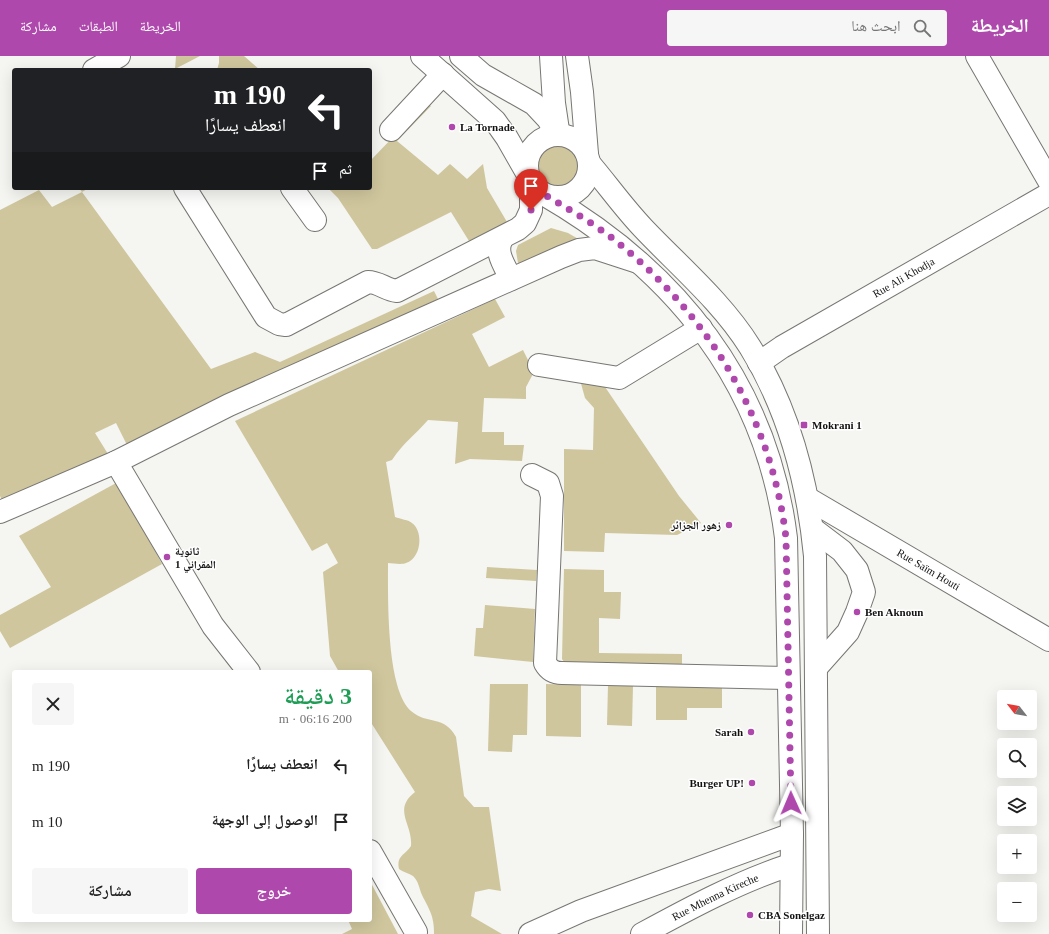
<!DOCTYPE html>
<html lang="ar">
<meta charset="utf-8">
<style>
:root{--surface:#fff;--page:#f6f6f6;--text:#222;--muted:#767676;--accent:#ae48ac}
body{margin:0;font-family:"Times New Roman","Noto Naskh Arabic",serif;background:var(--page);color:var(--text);direction:rtl;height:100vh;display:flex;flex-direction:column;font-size:15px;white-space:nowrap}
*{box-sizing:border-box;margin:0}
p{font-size:13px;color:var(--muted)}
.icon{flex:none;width:22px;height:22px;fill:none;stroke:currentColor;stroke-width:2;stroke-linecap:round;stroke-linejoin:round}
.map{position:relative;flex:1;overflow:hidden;direction:ltr}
.details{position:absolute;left:12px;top:614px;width:360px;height:252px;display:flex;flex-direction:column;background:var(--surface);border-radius:4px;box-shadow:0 4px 16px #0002;direction:rtl}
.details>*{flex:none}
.banner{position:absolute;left:12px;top:12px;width:360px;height:122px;border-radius:4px;box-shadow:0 4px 16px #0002;direction:rtl;background:#202124;color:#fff;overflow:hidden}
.needle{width:26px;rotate:301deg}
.buttons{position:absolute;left:997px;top:634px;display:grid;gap:8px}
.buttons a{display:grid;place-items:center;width:40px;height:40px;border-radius:4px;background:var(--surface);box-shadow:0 4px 16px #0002;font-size:20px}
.pin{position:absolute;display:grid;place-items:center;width:34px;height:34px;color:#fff;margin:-41px -17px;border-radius:50% 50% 50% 0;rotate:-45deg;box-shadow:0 0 4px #0007}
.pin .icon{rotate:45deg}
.me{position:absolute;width:44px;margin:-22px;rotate:359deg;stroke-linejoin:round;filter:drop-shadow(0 0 3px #0008)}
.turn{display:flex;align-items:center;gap:14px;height:84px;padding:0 20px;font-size:18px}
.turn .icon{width:52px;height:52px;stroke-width:2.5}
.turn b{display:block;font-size:28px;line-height:34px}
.then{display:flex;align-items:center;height:38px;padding:0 20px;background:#0003;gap:8px;font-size:15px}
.round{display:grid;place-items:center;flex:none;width:42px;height:42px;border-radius:4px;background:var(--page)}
.overview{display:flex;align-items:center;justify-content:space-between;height:68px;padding:0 20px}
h1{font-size:24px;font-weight:600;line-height:30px;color:#1e9e55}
.primary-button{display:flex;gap:8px;margin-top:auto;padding:8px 20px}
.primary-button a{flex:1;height:46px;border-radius:4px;background:var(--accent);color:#fff;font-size:16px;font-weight:600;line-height:46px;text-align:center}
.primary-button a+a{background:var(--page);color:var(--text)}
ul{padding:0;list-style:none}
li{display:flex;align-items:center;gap:12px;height:56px;padding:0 20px}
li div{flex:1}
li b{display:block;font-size:15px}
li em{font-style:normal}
header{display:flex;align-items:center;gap:24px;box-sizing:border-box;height:56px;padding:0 20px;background:var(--accent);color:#fff}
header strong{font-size:19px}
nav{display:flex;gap:22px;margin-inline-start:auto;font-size:14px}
.search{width:280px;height:36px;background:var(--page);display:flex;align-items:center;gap:10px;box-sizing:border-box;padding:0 14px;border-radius:4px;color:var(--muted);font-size:15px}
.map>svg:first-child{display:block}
.green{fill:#cfc69d}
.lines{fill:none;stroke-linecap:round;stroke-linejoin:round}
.minor-casing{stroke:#777673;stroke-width:24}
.major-casing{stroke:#777673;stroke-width:24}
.minor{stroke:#fff;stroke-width:22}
.major{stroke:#fff;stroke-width:22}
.route{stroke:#ae48ac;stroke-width:7;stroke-dasharray:0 12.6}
.poi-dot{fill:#ae48ac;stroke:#fff;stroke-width:1.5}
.labels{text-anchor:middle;stroke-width:3;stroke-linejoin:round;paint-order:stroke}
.poi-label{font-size:11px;font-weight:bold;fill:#131211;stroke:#fff;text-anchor:start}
.street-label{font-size:11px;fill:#131211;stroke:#fff}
</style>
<header>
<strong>الخريطة</strong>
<div class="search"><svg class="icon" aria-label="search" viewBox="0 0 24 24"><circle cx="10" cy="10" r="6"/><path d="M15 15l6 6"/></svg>ابحث هنا</div>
<nav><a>الخريطة</a><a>الطبقات</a><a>مشاركة</a></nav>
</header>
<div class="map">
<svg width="1049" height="878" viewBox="0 0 1049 878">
<rect width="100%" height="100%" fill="#f5f5f1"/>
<!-- green -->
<g class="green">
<path d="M176,0H200L175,13Z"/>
<path d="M219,0H244L260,14H217L219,7Z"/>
<path d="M426,47L431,50L397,85L438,119L450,108L467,123L483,108L487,132L507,166L469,185L451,156L377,193H372L338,142L328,132H370V105Z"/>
<circle cx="558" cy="111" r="21"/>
<path d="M79,132H89L82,136L211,313L255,296L280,306L434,235L438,243L127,389L116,367L95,377L108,398L2,444L0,440V154L39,134L52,151L82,136Z"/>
<path d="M551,172L568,177L580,184L520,209L518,207L516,195L518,189Z"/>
<path d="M495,243L505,261L472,278L489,311L523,294L534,316L526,331V343L484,342L482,376H504V389H524L522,405L470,403L455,408L458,366L428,364C415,379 403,387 392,404L386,406L395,461C400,463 409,464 412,467C424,476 421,502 406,507C401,509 393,507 388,507C388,540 386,633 411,655C427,669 445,659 456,681L464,740L474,751H489L501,835L489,833L475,836L471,860L502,878H434C434,860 430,855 422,839C419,832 419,826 413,820C408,817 403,816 399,813C396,800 405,799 411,790C413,768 392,754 415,736L370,665V616H339L330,600L323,516L338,507L327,487L312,495L235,365Z"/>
<path d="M580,324L603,328L679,440L701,467L677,479L605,477L604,496L564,495V393L593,394L594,352L585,342Z"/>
<path d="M118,426L162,508L10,592L0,575V559L51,531L19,480Z"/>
<path d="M487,511L537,514L536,525L486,522Z"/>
<path d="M564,513L604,514V536H621L620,563L599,562V597L682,598V608L564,606L562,603Z"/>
<path d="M485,549L535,553L533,606L474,600L476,572H483Z"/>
<path d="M490,628H528L527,679H513L512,696L488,695Z"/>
<path d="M546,628L581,629V681L546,680Z"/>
<path d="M608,629L633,630L632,670L607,669Z"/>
<path d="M656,630L722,631V652H687V664H656Z"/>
<path d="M370,825L398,878H342L352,873L348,864H370Z"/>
</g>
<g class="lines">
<defs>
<g id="minor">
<path d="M977,0L1049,125"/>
<path d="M94,14L119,0"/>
<path d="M391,74L443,18"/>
<path d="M185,132L266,261L279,268L286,269L368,226C379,226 386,234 397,235L518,173L525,167L531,154V126"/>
<path d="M292,132L315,164"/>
<path d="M502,183C494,196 505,210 511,223"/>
<path id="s1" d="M759,307L782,291L1049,138"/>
<path d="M539,309L619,322L701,272"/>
<path d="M116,406L213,570L249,616"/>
<path d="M532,419L548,427L552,440L545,607C549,614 554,617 562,617L788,622"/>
<path id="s2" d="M807,442L1049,584"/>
<path d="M0,456L116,406L229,349L561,201L579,194L595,192L638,206"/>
<path d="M813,473L842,495L857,514L864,536L857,556L848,576L816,612"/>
<path d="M370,795L416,876"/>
<path d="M530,878L581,855L792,778"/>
<path id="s3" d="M642,878C690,852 738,826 790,809"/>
</g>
<g id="major">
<path d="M422,0L495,65L507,82L527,117"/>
<path d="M461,0L483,19L534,48L548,63L557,78"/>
<path d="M551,0L554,47L558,74"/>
<path d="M577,0L582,36L587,98"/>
<circle cx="558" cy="110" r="31"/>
<path d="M589,107C607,128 623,151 643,172C679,210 722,246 750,291C789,354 808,428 815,500L818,878"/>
<path d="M545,139C676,215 767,328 786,482L792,778L791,878"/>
</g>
</defs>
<!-- minor casing -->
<use href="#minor" class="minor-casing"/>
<!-- major casing -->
<use href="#major" class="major-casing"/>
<!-- minor -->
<use href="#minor" class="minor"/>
<!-- major -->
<use href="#major" class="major"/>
</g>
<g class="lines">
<!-- route -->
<path class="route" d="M531,154V126L537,134C566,152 596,168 622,190C712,265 772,365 786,482L791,747"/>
</g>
<!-- markers -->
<g class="poi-dot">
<circle cx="452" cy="71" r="4"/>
<rect x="800" y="365" width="8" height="8" rx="2"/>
<circle cx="729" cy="469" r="4"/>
<circle cx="167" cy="501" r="4"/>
<circle cx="857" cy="556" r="4"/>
<circle cx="751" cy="676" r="4"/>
<circle cx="752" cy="727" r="4"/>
<circle cx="750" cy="859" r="4"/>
</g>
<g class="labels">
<!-- poi labels -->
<g class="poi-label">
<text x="460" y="75">La Tornade</text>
<text x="812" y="373">Mokrani 1</text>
<text x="721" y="473" text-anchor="end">زهور الجزائر</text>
<text x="175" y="499">ثانوية<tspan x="175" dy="13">المقراني 1</tspan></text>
<text x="865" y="560">Ben Aknoun</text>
<text x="743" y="680" text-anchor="end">Sarah</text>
<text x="744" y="731" text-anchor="end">Burger UP!</text>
<text x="758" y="863">CBA Sonelgaz</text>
</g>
<!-- street labels -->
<g class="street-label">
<text dy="4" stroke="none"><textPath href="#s1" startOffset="168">Rue Ali Khodja</textPath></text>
<text dy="4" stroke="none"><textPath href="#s2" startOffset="141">Rue Saïm Houti</textPath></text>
<text dy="4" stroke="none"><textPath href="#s3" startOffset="82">Rue Mhenna Kireche</textPath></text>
</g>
</g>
</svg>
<div class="buttons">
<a><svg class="needle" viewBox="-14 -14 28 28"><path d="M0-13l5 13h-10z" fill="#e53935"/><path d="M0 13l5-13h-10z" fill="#767676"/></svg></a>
<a><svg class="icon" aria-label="search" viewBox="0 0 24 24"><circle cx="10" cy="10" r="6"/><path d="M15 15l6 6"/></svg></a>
<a><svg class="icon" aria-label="layers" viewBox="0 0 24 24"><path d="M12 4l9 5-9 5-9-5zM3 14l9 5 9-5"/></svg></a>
<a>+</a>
<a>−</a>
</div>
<div class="pin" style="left:531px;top:154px;background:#d93025"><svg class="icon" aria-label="arrive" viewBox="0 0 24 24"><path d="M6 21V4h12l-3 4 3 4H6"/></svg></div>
<svg class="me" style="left:791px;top:747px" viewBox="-20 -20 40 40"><path d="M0-17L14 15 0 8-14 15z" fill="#ae48ac" stroke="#fff" stroke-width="4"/></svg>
<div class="banner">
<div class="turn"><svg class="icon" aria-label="left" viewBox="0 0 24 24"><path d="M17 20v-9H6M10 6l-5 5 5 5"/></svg><div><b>190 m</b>انعطف يسارًا</div></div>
<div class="then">ثم<svg class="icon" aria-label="arrive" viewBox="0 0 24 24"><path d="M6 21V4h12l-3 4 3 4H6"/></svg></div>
</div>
<section class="details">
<div class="overview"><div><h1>3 دقيقة</h1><p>200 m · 06:16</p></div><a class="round"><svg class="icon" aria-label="close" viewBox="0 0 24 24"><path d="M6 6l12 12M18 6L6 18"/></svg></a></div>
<ul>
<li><svg class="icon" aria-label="left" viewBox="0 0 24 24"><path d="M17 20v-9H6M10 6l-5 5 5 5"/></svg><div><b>انعطف يسارًا</b></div><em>190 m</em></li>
<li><svg class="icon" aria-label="arrive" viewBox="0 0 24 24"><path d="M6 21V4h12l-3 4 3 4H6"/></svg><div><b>الوصول إلى الوجهة</b></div><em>10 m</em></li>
</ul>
<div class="primary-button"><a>خروج</a><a>مشاركة</a></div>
</section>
</div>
